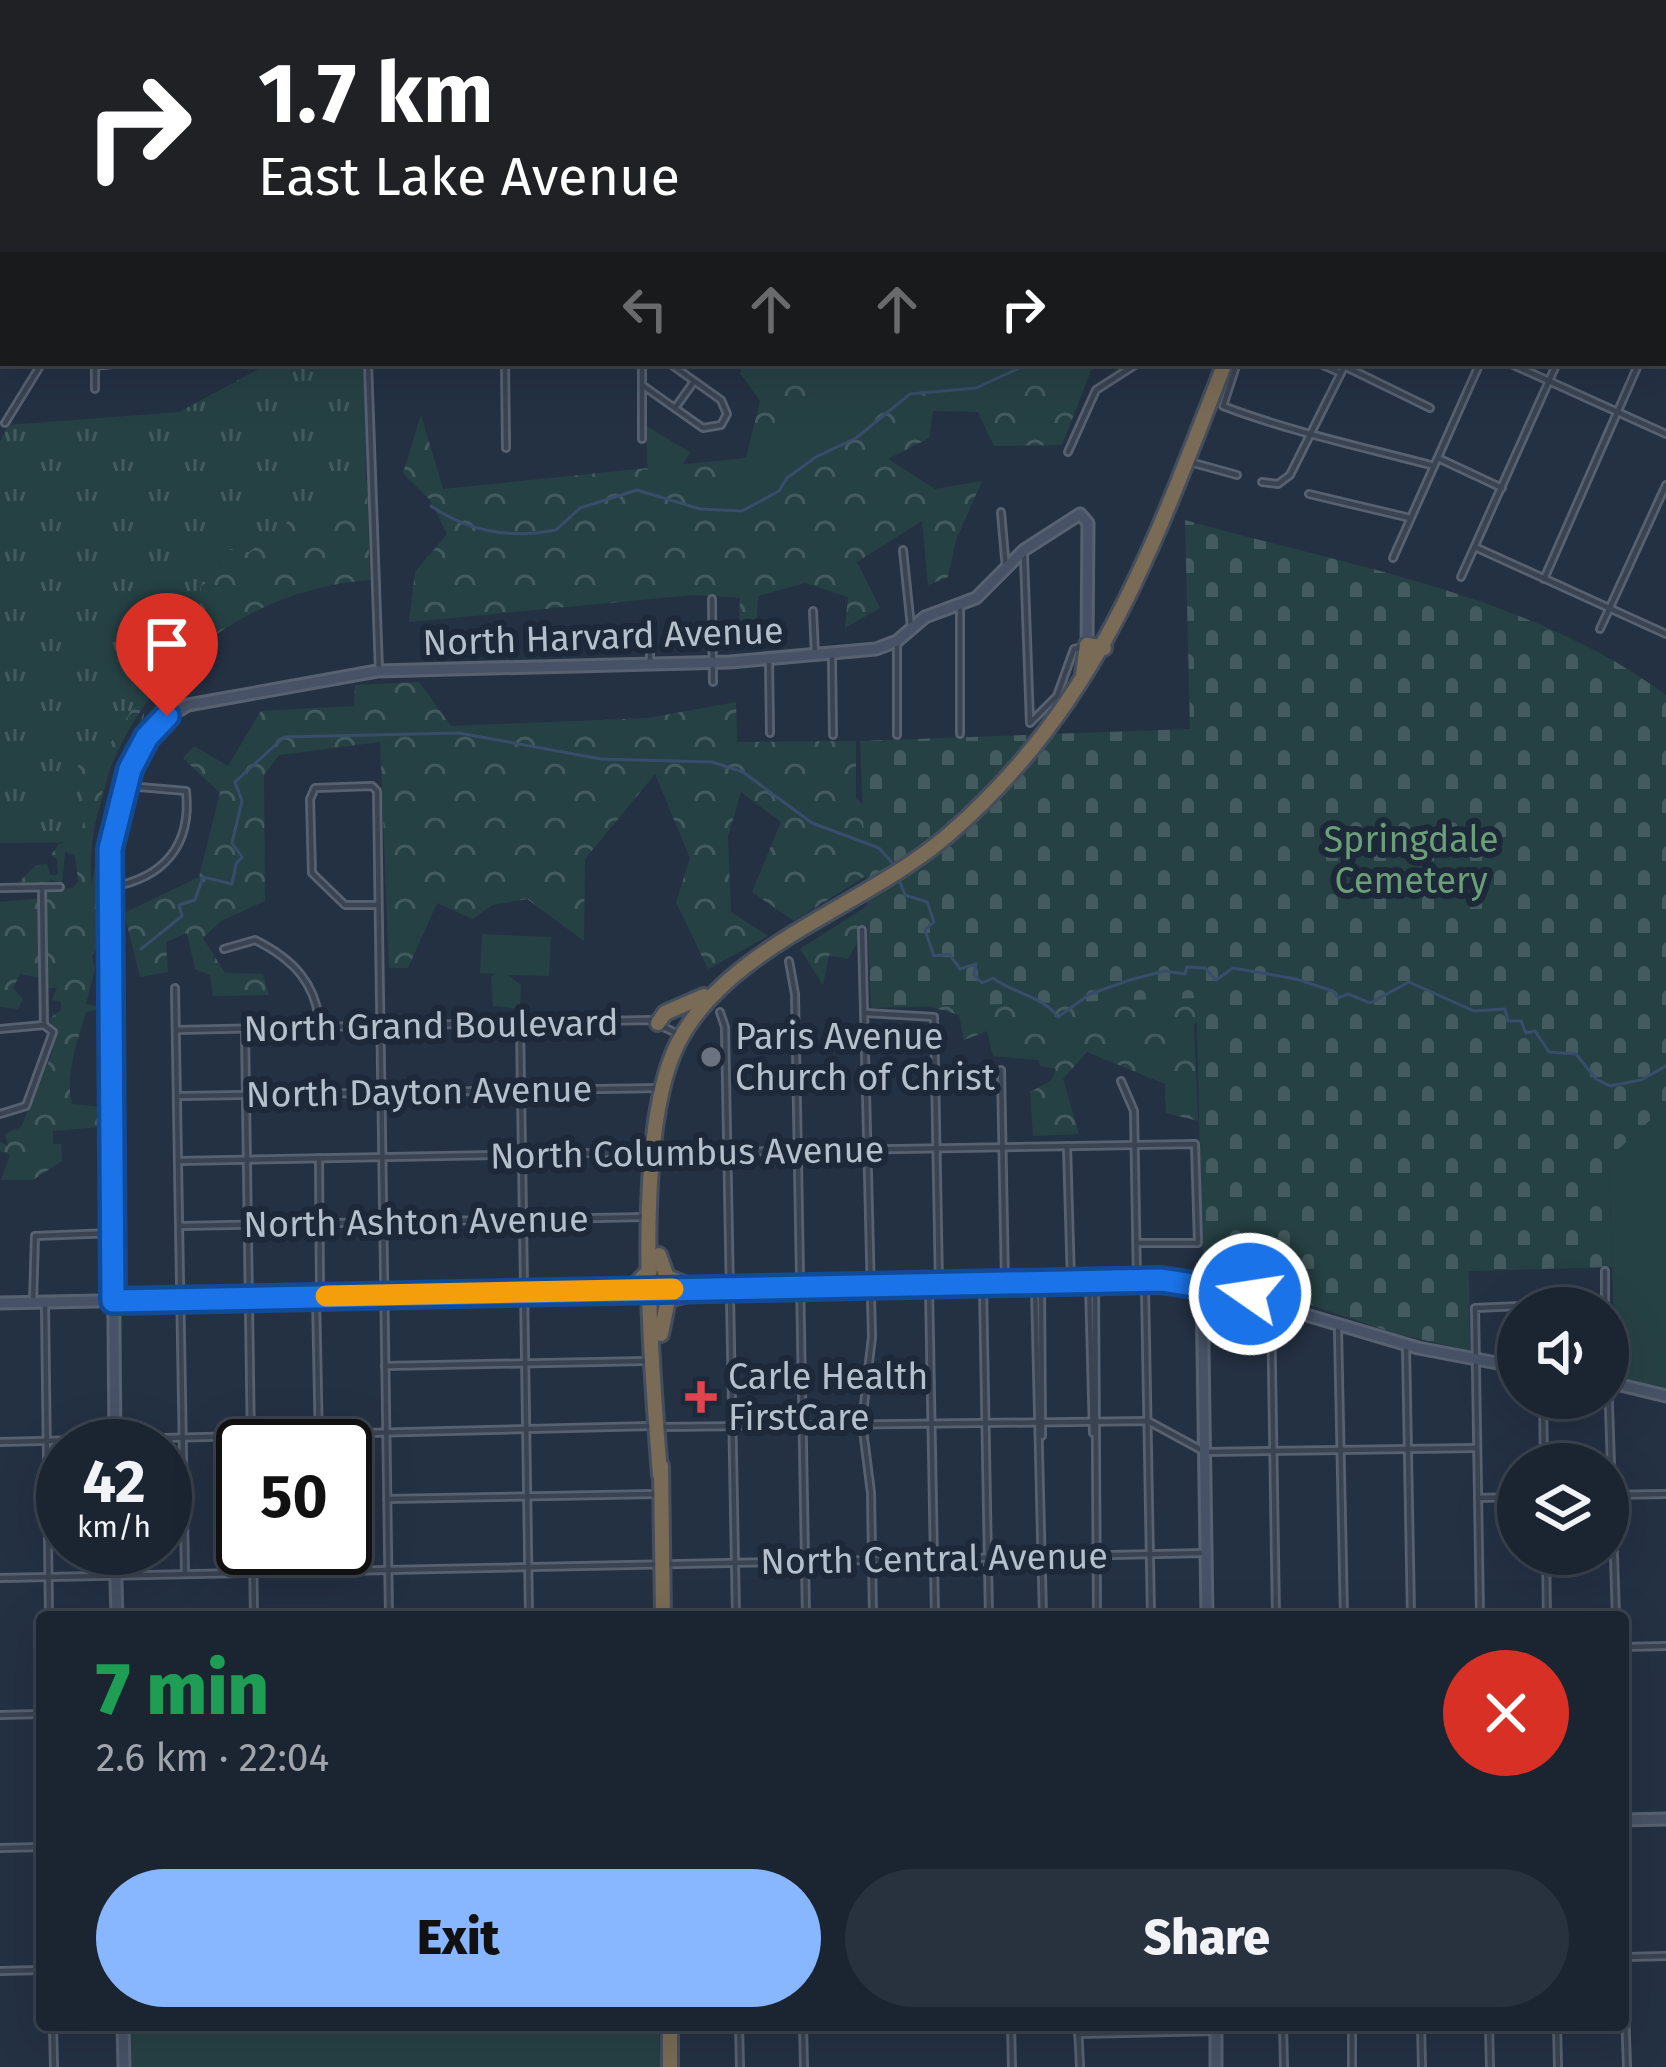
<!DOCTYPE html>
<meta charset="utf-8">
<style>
:root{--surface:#1b2532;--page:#28313e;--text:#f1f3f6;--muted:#a0a5ac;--line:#39424d;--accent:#89b7ff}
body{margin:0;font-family:"Fira Sans",sans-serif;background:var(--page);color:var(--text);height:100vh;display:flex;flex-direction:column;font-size:45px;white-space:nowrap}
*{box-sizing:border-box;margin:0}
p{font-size:39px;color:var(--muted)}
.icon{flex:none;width:66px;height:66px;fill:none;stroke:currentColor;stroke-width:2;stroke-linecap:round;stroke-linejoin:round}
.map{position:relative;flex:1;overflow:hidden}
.sheet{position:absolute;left:36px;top:1611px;width:1593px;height:420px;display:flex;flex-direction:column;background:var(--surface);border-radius:12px;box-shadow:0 12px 48px #0002,0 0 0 3px var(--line)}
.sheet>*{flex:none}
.banner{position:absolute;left:0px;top:0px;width:1668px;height:366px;box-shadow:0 12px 48px #0002,0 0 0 3px var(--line);background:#202124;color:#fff;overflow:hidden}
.buttons{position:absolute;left:1497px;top:1287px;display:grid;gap:24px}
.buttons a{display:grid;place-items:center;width:132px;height:132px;border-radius:50%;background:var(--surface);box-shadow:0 12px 48px #0002,0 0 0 3px var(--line);font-size:60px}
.speed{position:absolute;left:36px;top:1419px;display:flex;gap:24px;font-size:60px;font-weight:700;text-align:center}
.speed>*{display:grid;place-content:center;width:156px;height:156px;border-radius:50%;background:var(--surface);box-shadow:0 12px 48px #0002,0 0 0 3px var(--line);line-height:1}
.speed small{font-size:30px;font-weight:400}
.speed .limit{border:6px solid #111;border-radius:18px;background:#fff;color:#111}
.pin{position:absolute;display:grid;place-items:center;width:102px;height:102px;color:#fff;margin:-123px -51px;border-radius:50% 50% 50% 0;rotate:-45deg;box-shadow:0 0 12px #0007}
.pin .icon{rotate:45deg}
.me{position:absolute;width:132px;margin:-66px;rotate:283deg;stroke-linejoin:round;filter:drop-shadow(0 0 9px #0008)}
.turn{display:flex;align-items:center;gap:42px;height:252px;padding:0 60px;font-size:54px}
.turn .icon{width:156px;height:156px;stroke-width:2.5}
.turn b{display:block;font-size:84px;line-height:102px}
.lanes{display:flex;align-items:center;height:114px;padding:0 60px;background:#0003;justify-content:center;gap:60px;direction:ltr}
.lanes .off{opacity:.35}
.round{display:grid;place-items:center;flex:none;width:126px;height:126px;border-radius:63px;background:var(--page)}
.headline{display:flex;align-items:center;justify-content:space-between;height:204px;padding:0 60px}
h1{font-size:72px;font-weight:800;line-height:90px;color:#1e9e55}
.button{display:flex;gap:24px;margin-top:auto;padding:24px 60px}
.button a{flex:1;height:138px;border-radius:72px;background:var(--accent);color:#111;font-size:48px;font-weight:800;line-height:138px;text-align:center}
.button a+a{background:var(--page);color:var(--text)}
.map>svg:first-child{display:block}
.grass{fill:url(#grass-tufts)}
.forest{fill:url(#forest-crowns)}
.cemetery{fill:url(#cemetery-stones)}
.park{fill:#264144}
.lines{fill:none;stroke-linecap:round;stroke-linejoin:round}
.stream{stroke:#374d6b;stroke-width:3}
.street-casing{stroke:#576170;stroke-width:10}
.secondary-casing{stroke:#576170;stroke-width:15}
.primary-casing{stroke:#434c5c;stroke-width:16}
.highway-casing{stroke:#444e5d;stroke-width:20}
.street{stroke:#394352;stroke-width:4.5}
.secondary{stroke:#475266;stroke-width:9}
.primary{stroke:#576372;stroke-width:10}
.highway{stroke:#796b55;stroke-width:14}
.rail-casing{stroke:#5b677a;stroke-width:8}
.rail{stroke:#1d2838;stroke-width:3;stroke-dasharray:9;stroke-linecap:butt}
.route-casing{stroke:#114b97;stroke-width:30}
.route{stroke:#1a73e8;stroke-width:21}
.slow{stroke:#f59e0b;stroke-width:21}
.worship-dot{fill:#6b7280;stroke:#1d2838;stroke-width:4.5}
.health-dot{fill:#e0444e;stroke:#1d2838;stroke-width:4.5}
.labels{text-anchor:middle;stroke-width:12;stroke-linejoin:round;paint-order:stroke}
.street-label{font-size:36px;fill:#b6bfcc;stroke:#1d2838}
.park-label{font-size:36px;fill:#6b9f77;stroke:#1d2838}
.poi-label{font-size:36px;fill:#b6bfcc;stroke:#1d2838;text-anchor:start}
</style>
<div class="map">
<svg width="1666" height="2067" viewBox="0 0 1666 2067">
<defs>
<pattern id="grass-tufts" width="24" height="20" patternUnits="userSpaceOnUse" patternTransform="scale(3)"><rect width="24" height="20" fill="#264144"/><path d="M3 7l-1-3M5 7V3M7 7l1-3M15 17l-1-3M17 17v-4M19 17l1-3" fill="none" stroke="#435b5e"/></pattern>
<pattern id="forest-crowns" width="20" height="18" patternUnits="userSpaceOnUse" patternTransform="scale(3)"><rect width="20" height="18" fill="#264144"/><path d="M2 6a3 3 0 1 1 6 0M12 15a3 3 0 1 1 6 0" fill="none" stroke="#435b5e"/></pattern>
<pattern id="cemetery-stones" width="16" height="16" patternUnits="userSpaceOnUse" patternTransform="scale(3)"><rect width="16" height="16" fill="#264144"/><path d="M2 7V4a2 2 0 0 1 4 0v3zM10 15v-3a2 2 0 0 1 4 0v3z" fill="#435b5e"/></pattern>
</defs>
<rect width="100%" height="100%" fill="#243143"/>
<!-- grass -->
<path class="grass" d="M270,363H364L368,578L308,581L261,597L163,672L115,750L90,842L0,843V442L8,425L179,412Z"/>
<!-- forest -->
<g class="forest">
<path d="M744,363H1094L1062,445L994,446L978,412L933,411L929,438L888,459L935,489L982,481L956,540L948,577L928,585L922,521L857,562L880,608L845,628L848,597L805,583L758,596L755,648L738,649L740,598L693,595L409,622L415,572L447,534L430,500L403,473L421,415L443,489L746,458L760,401L740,373Z"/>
<path d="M361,470L367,482L370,580C210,592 84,723 91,887L113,774L145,711C139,740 118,770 110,800C98,842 97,892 100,935L107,933L92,956L95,969L86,1004L104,1008L86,1012C79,1037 64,1074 72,1104L101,1107L99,1127L53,1131V1144H61L62,1161L33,1180H1L10,1155L0,1151V1142L8,1146L5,1134L21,1127L53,1051L50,1018L61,1010V1002L52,1000L57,988H48L41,968L40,978L20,974L13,988L23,999L18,1009L0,1007V902L44,898L45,891L73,888L78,881L75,856L65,852L62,884L50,879L49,885L22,887L20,881L36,865L47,864L50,875H58L57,859L51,855L59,844L79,839L85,817L78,765C129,750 132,681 175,651L165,642L182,623L193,630L191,615L200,609L201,586L233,567L216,556L220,549L249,552L258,545L259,536L276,549L282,527L300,510H310L315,503L327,508L332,498L357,494Z"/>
<path d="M419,682L451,726L648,718L736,702L737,742L856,741V798L886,828L923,840L794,921L752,892L781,822L741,792L728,836L731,912L768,936L708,969L676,902L690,858L655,774L585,859L584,941L527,899L492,905L473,919L437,903L408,968H389L380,742L279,755L264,775L265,901L221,921L203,938L225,973L263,974L269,995L213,996L210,975L195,969L187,933L166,942L168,972L140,977L124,913L199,877L220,793L183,758L194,746L228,766L261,711L354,706L355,685Z"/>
<path d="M875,901L1235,984L1194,1025L1198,1121L1166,1113L1165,1084L1087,1052L1063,1079L1079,1134L1033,1136L1030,1092L1052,1080L1056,1069L1040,1066L1039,1060L993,1056L987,1031L964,1040L959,1015L921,1004L868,923L848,959L829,955L823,985L800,949Z"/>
</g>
<!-- cemetery -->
<path class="cemetery" d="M1185,520C1344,565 1532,595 1666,695V1106L1609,1158L1612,1267L1469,1271L1470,1351L1394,1333L1203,1269L1196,998L871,1008L860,741L1190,729Z"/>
<!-- park -->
<g class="park">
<path d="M796,363H1044L1018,404L915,390L825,448L741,527L723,504L648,486L646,426L690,452L679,472C725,492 772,471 775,420L796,422L817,376Z"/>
<path d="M482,934L551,937L549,976L508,975L521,985L520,1009L493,1006L491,977L496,974L480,973Z"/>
<path d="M1666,1106V1389L1615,1376L1609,1158Z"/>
<path d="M130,2025H659L660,2067H131Z"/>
</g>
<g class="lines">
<!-- stream -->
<g class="stream">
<path d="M1112,0V3"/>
<path d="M889,3L890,1"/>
<path d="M431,506C469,532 510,539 556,530L580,508L637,490L700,509L742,511L779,491L787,478L816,457L856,438L910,394L976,388L1030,363"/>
<path d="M900,882L905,895L927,902L934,922L925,930L934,956L949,954L960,969L976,964L974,975L982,983L993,978C1014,994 1043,996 1058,1017L1090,994L1130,980L1164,971L1185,974L1187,967L1205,968L1216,980L1233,968L1296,979L1333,991L1338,998L1348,994L1370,1003L1409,982L1474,1011L1505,1009L1508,1021H1521L1526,1033L1535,1031L1549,1052L1576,1054L1596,1079L1610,1086L1641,1080L1666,1066"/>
<path d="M141,949L182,916L179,905L195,900L203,877L232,884L236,864L242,857L232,843L242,801L235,782L284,737L459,733L601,759L712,762L743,772L812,823L879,848L896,867"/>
</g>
<defs>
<g id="street">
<path d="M1183,0L1184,3"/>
<path d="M368,363L379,671"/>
<path d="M505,363L506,448"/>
<path d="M1237,363L1223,406C1291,432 1363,447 1434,466"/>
<path d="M1318,363L1341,373"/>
<path d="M1509,363L1666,434"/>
<path d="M95,365V389"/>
<path d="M95,366L121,363"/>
<path d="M1344,366L1430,408"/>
<path d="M642,385L703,428L721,425L727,414L721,400L669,363"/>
<path d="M675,408L693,383"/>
<path d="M5,423L42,363"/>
<path d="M642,439V363"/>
<path d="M1068,452L1096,390L1138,363"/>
<path d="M1438,458L1502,488"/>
<path d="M1190,462L1237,475"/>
<path d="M1262,482L1278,484L1290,475L1346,363"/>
<path d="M1309,494L1410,518"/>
<path d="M1001,512L1006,569"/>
<path d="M1475,547L1666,634"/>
<path d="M903,550L911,627"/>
<path d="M1024,556L1030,723L1057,696L1074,649L1085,646"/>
<path d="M1393,558L1480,363"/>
<path d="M1461,577L1557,363"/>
<path d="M1544,579L1639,363"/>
<path d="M712,599L713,682"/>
<path d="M960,607V734"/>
<path d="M813,611L815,655"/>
<path d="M1600,629L1666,485"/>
<path d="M650,641V664"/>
<path d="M897,645V735"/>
<path d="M832,657L833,735"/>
<path d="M769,661L770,733"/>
<path d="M111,887C164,878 192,845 186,791L128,786"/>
<path d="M0,888L60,887"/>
<path d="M378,905H345L312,873L310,799L315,788L372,786L377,791L389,1617"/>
<path d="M862,930L872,1337L862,1422L871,1493L873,1617"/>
<path d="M224,949L255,940C293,959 317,983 320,1028"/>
<path d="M789,961L795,994L806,1617"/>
<path d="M175,988L185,1573"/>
<path d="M720,1012L725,1027L736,1617"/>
<path d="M866,1013L934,1017L939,1284"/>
<path d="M520,1023L529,1617"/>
<path d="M0,1029L44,1025"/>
<path d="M245,1029L251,1446"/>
<path d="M177,1030L649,1020L678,1034"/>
<path d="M1001,1070L1005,1283"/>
<path d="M1121,1081L1134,1111L1137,1281"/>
<path d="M181,1096L661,1088"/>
<path d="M0,1114L26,1106L53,1032L44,1025L42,887"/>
<path d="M1067,1146L1071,1282"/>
<path d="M658,1153L1195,1144L1198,1243H1137"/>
<path d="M319,1158L320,1296"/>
<path d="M179,1161L647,1152"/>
<path d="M180,1226L646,1217"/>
<path d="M1605,1271V1308"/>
<path d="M1089,1282L1093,1433"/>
<path d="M1041,1285L1042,1436"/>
<path d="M929,1287L935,1617"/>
<path d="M983,1287L989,1617"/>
<path d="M1035,1287L1043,1617"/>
<path d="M1095,1287L1097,1617"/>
<path d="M1145,1287L1151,1617"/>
<path d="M316,1296L319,1446"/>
<path d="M33,1302L35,1236L112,1233"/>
<path d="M45,1305L49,1617"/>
<path d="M1271,1305L1276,1617"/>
<path d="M1338,1329L1344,1617"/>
<path d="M1406,1347L1411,1617"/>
<path d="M385,1366L647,1361"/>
<path d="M1608,1376L1616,1617"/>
<path d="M1543,1398L1544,1464"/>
<path d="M662,1427L1148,1421L1205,1452L1476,1448"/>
<path d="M0,1442L651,1426"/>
<path d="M1608,1495L1666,1494"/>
<path d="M1478,1498L1518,1497"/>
<path d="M387,1499L655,1494"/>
<path d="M253,1548L254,1617"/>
<path d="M321,1548V1570"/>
<path d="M1546,1554L1547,1617"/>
<path d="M0,1578L1206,1553"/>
<path d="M1480,1617L1475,1308L1605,1302"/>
<path d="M1623,1647L1666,1646"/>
<path d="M0,1715L42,1714"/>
<path d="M0,1848L42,1847"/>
<path d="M1623,1950L1627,2067"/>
<path d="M1624,1957L1666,1956"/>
<path d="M0,1971L42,1970"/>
<path d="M53,2025L54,2067"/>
<path d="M739,2025L740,2067"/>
<path d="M803,2025L804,2067"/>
<path d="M1011,2025L1012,2067"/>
<path d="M1078,2025L1080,2067"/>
<path d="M1283,2025L1284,2067"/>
<path d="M1352,2025V2067"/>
<path d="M1421,2025L1422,2067"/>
<path d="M1489,2025L1490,2067"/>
<path d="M1557,2025L1558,2067"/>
<path d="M1078,2034L1216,2031"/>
</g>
<g id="secondary">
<path d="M0,291L3,288"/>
<path d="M1202,1283L1207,1617"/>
<path d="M707,1289L1195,1282L1418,1348L1518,1367"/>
<path d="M0,1303L691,1289"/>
<path d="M1608,1382L1666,1396"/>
<path d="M115,1446L110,853L117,809L142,745L159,722L188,705L377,671L730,662L876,649L897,641L925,617L976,598L1024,550L1080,514L1088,523L1087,645"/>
<path d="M115,1548L117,1617"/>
<path d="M1623,1820L1666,1819"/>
<path d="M123,2025L124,2067"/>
<path d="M1216,2025V2067"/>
</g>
<g id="primary">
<path d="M938,0L947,3"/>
<path d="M370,3L386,0"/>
<path d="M0,125L3,124"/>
<path d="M1665,356L1666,357"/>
</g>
<g id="highway">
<path d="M1342,3L1343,0"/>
<path d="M1368,3L1370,0"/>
<path d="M1083,675L1087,645L1104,648"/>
<path d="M658,1023L665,1013L704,996"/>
<path d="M659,1255L667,1277L694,1288"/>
<path d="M630,1290L650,1270"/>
<path d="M661,1334L668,1299L708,1289"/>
<path d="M661,1466L663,1617"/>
<path d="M660,1475C652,1369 631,1135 678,1043C727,946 866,906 948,835C1100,705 1154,543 1225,363"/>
<path d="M670,2025V2067"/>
</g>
</defs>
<!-- street casing -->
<use href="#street" class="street-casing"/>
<!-- secondary casing -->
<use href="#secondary" class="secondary-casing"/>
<!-- primary casing -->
<use href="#primary" class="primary-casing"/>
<!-- highway casing -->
<use href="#highway" class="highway-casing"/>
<!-- street -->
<use href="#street" class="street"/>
<!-- secondary -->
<use href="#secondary" class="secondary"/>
<!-- primary -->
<use href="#primary" class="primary"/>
<!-- highway -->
<use href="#highway" class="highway"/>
<defs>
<g id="rail">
<path d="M969,0L977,3"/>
<path d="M335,3L349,0"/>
<path d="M0,115L3,114"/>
<path d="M1665,297H1666"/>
</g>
</defs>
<!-- rail casing -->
<use href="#rail" class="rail-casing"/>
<!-- rail -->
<use href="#rail" class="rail"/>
</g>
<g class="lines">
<defs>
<path id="route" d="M167,716L147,737L130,769L110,849L113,1301L1161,1280L1250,1294"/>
</defs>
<!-- route casing -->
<use href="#route" class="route-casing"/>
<!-- route -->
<use href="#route" class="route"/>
<!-- slow -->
<path class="slow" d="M326,1296L673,1289"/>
</g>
<!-- markers -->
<circle class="worship-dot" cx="711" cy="1057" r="12"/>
<path class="health-dot" d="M695 1379h12v12h12v12h-12v12h-12v-12h-12v-12h12z"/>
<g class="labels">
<!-- street labels -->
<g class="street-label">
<text transform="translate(603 636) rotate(-2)" y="13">North Harvard Avenue</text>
<text transform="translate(431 1025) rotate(-1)" y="13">North Grand Boulevard</text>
<text transform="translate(419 1091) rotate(-1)" y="13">North Dayton Avenue</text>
<text transform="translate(687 1152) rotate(-1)" y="13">North Columbus Avenue</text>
<text transform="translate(416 1221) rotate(-1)" y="13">North Ashton Avenue</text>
<text transform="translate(934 1558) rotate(-1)" y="13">North Central Avenue</text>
</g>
<!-- park labels -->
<g class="park-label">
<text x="1411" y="852">Springdale<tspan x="1411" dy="41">Cemetery</tspan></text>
</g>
<!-- poi labels -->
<g class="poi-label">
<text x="735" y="1049">Paris Avenue<tspan x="735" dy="41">Church of Christ</tspan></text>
<text x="728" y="1389">Carle Health<tspan x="728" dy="41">FirstCare</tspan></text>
</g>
</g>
</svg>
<div class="buttons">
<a><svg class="icon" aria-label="sound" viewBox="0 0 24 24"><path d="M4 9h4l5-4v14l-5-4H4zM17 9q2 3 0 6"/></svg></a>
<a><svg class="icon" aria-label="layers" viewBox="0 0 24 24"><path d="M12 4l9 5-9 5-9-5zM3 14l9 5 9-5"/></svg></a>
</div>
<div class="speed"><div>42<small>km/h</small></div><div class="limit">50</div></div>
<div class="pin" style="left:167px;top:716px;background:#d93025"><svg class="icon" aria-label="arrive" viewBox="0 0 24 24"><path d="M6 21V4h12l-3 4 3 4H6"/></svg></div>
<svg class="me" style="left:1250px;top:1294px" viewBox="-20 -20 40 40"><circle r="17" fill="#1a73e8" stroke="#fff" stroke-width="3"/><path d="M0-11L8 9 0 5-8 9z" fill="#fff"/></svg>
<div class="banner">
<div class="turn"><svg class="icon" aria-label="right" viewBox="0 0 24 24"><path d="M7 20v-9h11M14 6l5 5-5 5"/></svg><div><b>1.7 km</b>East Lake Avenue</div></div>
<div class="lanes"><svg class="icon off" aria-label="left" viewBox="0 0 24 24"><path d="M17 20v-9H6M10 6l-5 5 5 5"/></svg><svg class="icon off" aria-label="ahead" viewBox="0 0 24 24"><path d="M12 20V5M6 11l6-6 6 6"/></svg><svg class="icon off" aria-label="ahead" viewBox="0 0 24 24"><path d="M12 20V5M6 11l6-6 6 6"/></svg><svg class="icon" aria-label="right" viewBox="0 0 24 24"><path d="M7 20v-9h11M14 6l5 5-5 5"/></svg></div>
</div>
<section class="sheet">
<div class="headline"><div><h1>7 min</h1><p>2.6 km · 22:04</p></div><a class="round" style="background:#d93025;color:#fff"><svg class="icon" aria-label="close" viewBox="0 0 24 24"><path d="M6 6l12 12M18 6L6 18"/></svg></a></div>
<div class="button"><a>Exit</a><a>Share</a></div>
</section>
</div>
